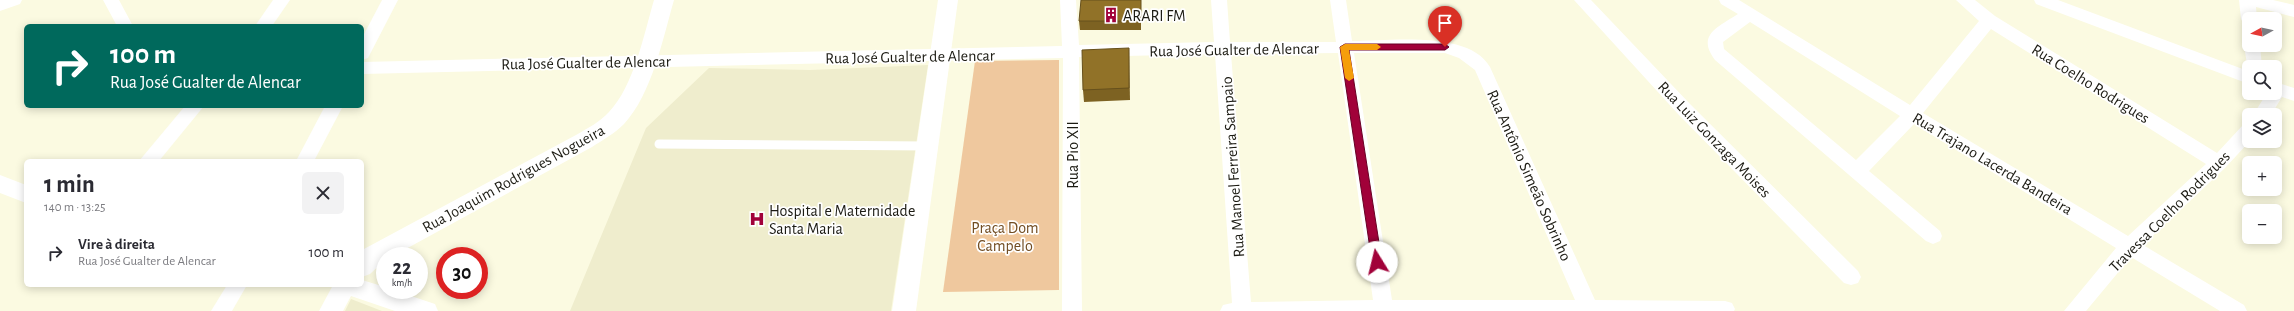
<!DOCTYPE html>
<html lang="pt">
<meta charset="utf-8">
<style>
:root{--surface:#fff;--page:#f2f2f3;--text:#2b2b33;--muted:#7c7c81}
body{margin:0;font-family:"Alegreya Sans",sans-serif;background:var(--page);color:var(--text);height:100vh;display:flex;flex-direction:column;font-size:15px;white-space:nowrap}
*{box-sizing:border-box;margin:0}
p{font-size:13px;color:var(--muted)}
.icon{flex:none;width:22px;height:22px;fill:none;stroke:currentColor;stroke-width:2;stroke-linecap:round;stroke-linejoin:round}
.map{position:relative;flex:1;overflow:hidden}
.sheet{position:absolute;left:24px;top:159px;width:340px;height:128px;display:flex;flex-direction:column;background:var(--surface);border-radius:6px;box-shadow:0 2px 10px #0003}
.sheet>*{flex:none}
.hud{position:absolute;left:24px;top:24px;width:340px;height:84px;border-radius:6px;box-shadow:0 2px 10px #0003;background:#00695c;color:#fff;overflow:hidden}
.needle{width:26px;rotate:262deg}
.controls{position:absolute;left:2242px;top:12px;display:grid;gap:8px}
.controls a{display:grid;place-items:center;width:40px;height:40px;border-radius:6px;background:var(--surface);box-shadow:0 2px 10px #0003;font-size:20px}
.speed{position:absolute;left:376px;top:247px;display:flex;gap:8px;font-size:20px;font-weight:700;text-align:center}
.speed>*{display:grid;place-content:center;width:52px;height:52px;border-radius:50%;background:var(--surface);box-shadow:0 2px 10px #0003;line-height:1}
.speed small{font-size:10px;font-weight:400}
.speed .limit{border:6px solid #d22;background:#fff;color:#111}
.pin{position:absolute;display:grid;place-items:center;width:34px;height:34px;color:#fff;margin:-41px -17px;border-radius:50% 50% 50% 0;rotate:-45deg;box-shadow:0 0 4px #0007}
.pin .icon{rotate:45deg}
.me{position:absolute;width:44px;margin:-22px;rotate:351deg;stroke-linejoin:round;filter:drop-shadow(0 0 3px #0008)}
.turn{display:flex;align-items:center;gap:14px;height:84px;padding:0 20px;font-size:18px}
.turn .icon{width:52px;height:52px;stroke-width:2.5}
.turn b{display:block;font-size:28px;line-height:34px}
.round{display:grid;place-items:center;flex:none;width:42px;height:42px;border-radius:6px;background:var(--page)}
.headline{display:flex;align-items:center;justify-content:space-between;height:68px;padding:0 20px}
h1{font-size:24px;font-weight:600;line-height:30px}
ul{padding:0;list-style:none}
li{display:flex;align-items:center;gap:12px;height:52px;padding:0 20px}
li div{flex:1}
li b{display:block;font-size:15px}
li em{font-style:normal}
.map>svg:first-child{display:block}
.built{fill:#efedcd}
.green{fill:#efc89e}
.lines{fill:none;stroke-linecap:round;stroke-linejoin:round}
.lane{stroke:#fff;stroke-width:9}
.street{fill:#fff;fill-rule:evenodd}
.secondary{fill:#fff;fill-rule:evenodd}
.wall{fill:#7d6222}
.building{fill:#917228;stroke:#66501c}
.route{fill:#a10139;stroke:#690125}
.slow{fill:#f59e0b}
.labels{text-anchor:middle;stroke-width:3.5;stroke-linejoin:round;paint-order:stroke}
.poi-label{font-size:16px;fill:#1c1b13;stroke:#fff;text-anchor:start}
.street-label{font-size:16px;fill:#1c1b13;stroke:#fff}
.park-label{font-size:16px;fill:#724d22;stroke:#fff}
</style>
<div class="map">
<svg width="2294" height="311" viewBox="0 0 2294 311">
<rect width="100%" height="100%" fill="#fbfae1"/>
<!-- built -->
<g class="built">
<path d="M928,65L891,311H570L646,128L709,68L810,70Z"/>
<path d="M351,299L382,311H345Z"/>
</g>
<!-- green -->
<path class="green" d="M1059,60V290L943,292L975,61Z"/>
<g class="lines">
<!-- lane -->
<path class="lane" d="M659,144L927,146"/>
<!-- street -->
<g class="street">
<path d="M0,0H22L20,4L0,11Z"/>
<path d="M103,0H119L133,26H117Z"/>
<path d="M273,0H290L272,26H255Z"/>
<path d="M382,0H398L368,58L362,60V38Z"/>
<path d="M1060,0H1076L1079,45L1214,42L1211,0H1227L1230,42H1336L1330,0H1346L1352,41C1390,41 1469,30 1490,67L1595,300L1725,301L1732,303L1735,309L1734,311H1220L1223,305L1232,303L1215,54L1079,57L1082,311H1062L1063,58L362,74V62L1062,46ZM1338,53L1373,300L1251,302L1231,54ZM1354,53H1445L1459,58L1475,70L1575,300H1392Z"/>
<path d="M1574,0H1591L1690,104L1858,271L1861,277L1858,283L1851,285L1844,283L1678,114Z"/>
<path d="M1719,0H1739L1910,105L1979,21L1956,0H1975L1995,16L2217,153L2243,125L2249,123L2250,141L2225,168L2143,245L2244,305L2247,311H2220L2131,257L2086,311H2064L2116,248L1914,124L1869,171L1940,231L1942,236L1940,241L1933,244L1926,241L1715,60C1696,35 1718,27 1738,14L1721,4ZM1750,22L1900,116L1856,160L1724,49L1723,42ZM1991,29L2206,164L2128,236L1923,113Z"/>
<path d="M2034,0H2058L2248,71L2244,45L2249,40V45H2260L2262,67H2249V84L2036,4Z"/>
<path d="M2239,0H2273L2294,5V17L2256,7L2257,19H2249V25L2243,23L2241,19Z"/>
<path d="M2275,82L2294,88V101L2282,97L2271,115H2253L2267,93H2275Z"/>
<path d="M185,106H204L159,161H139Z"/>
<path d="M325,106H343L314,161H296Z"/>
<path d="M227,285H247L232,311H211Z"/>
</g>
<!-- secondary -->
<g class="secondary">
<path d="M654,0H674C663,38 652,94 624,124C615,133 603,140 592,147L393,256H385V260L370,274L362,277L364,249L576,135C588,128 600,122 609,112C634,86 644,34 654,0Z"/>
<path d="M938,0H958L916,311H892Z"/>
<path d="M0,175L26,185V203L0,193Z"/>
<path d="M362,280L385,287V290H393L435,304L438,311H395L351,296L343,311H319L333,285H362Z"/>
</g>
</g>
<!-- wall -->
<g class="wall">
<path d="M1141,0V30H1080L1079,21Z"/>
<path d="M1129,48L1130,100L1084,102L1083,90Z"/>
</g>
<!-- building -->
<g class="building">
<path d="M1081,0H1141V21H1079Z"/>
<path d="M1129,48V88L1083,90L1082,50Z"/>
</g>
<!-- route -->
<path class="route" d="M1345,44H1445L1449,47L1445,50H1349L1382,262L1377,266L1372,262L1340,47Z"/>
<!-- slow -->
<path class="slow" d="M1345,44H1377L1381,47L1377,50H1349L1354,78L1349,81L1345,78L1340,47Z"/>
<!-- icons -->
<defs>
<symbol id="building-bare" viewBox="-9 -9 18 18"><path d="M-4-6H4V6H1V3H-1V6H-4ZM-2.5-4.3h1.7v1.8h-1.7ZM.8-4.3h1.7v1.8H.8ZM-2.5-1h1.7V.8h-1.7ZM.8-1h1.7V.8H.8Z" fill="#a10139" stroke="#fff" stroke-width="2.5" paint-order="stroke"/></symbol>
<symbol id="hospital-bare" viewBox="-9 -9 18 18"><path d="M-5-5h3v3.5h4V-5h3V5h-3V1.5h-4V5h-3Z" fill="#a10139" stroke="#fff" stroke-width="2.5" paint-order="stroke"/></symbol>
</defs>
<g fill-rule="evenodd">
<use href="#building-bare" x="1100" y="4" width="22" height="22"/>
<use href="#hospital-bare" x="746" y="208" width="22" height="22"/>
</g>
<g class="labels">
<!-- poi labels -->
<g class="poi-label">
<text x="1123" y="21">ARARI FM</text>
<text x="769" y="216">Hospital e Maternidade<tspan x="769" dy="18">Santa Maria</tspan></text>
</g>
<!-- street labels -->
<g class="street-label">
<text transform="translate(1234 49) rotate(-1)" y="6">Rua José Gualter de Alencar</text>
<text transform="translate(910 56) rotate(-1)" y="6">Rua José Gualter de Alencar</text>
<text transform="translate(586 62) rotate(-1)" y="6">Rua José Gualter de Alencar</text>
<text transform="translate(2091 83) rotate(32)" y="6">Rua Coelho Rodrigues</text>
<text transform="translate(1715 139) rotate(46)" y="6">Rua Luiz Gonzaga Moises</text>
<text transform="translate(1072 155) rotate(-90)" y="6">Rua Pio XII</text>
<text transform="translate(1993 163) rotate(31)" y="6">Rua Trajano Lacerda Bandeira</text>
<text transform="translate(1232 167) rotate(-94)" y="6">Rua Manoel Ferreira Sampaio</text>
<text transform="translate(1530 175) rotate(66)" y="6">Rua Antônio Simeão Sobrinho</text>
<text transform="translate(513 178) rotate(-29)" y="6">Rua Joaquim Rodrigues Nogueira</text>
<text transform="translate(2169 211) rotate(-45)" y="6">Travessa Coelho Rodrigues</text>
</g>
<!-- park labels -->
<g class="park-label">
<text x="1005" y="233">Praça Dom<tspan x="1005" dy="18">Campelo</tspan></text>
</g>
</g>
</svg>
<div class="controls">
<a><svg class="needle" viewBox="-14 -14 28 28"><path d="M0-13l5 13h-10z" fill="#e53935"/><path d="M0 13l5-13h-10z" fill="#7c7c81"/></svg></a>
<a><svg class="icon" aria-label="search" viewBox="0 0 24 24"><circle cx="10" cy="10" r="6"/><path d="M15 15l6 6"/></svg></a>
<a><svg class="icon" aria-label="layers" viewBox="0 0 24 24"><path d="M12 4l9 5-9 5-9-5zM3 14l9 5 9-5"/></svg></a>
<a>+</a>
<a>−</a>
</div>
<div class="speed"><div>22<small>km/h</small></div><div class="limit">30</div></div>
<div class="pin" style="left:1445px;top:47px;background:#d93025"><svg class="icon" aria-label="arrive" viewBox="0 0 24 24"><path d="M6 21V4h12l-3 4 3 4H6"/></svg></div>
<svg class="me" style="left:1377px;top:262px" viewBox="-20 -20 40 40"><circle r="19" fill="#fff"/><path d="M0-13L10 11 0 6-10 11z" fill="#a10139"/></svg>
<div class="hud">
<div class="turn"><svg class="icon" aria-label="right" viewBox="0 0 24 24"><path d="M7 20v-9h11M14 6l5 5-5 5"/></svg><div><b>100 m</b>Rua José Gualter de Alencar</div></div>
</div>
<section class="sheet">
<div class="headline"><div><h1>1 min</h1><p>140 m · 13:25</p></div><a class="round"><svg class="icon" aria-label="close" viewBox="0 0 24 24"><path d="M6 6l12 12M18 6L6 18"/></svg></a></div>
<ul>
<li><svg class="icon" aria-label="right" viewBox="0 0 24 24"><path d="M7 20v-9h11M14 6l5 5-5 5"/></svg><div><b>Vire à direita</b><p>Rua José Gualter de Alencar</p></div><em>100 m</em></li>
</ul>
</section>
</div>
